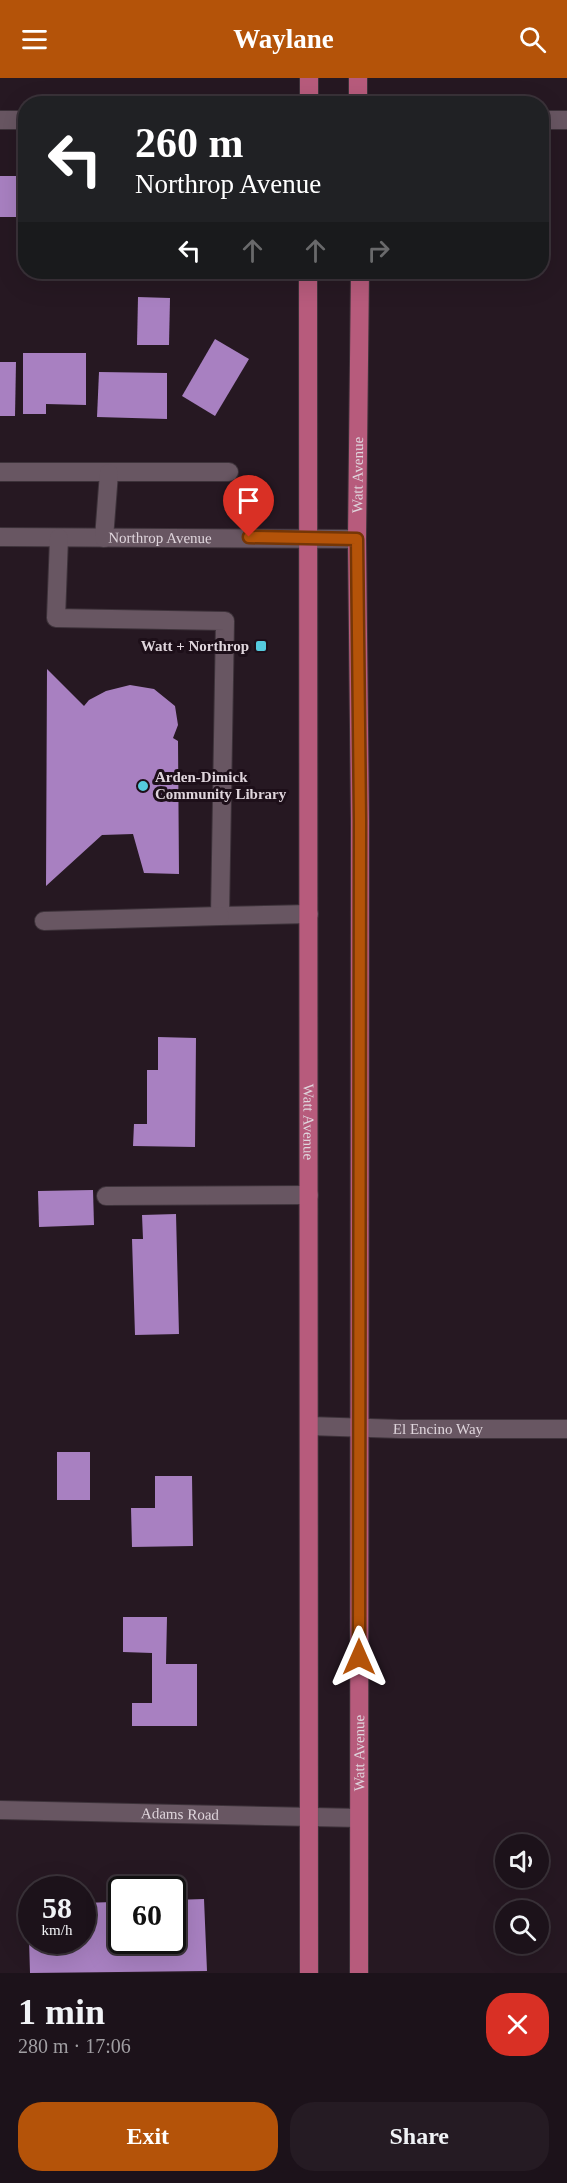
<!DOCTYPE html>
<meta charset="utf-8">
<style>
:root{--surface:#1c121a;--page:#251b23;--text:#f1f3f6;--muted:#a09ea2;--line:#3a3239;--accent:#b45309}
body{margin:0;font-family:"Times New Roman",serif;background:var(--page);color:var(--text);height:100vh;display:flex;flex-direction:column;font-size:22px;white-space:nowrap}
*{box-sizing:border-box;margin:0}
p{font-size:20px;color:var(--muted)}
.icon{flex:none;width:33px;height:33px;fill:none;stroke:currentColor;stroke-width:2;stroke-linecap:round;stroke-linejoin:round}
.map{position:relative;height:1895px;overflow:hidden}
.sheet{display:flex;flex-direction:column;background:var(--surface);flex:1}
.sheet>*{flex:none}
.top-card{position:absolute;left:18px;top:18px;width:531px;height:183px;border-radius:24px;box-shadow:0 6px 24px #0002,0 0 0 2px var(--line);background:#202124;color:#fff;overflow:hidden}
.fabs{position:absolute;left:495px;top:1756px;display:grid;gap:12px}
.fabs a{display:grid;place-items:center;width:54px;height:54px;border-radius:50%;background:var(--surface);box-shadow:0 6px 24px #0002,0 0 0 2px var(--line);font-size:30px}
.speed{position:absolute;left:18px;top:1798px;display:flex;gap:12px;font-size:30px;font-weight:700;text-align:center}
.speed>*{display:grid;place-content:center;width:78px;height:78px;border-radius:50%;background:var(--surface);box-shadow:0 6px 24px #0002,0 0 0 2px var(--line);line-height:1}
.speed small{font-size:15px;font-weight:400}
.speed .limit{border:3px solid #111;border-radius:9px;background:#fff;color:#111}
.pin{position:absolute;display:grid;place-items:center;width:51px;height:51px;color:#fff;margin:-62px -26px;border-radius:50% 50% 50% 0;rotate:-45deg;box-shadow:0 0 6px #0007}
.pin .icon{rotate:45deg}
.me{position:absolute;width:66px;margin:-33px;rotate:0deg;stroke-linejoin:round;filter:drop-shadow(0 0 4px #0008)}
.turn{display:flex;align-items:center;gap:21px;height:126px;padding:0 18px;font-size:27px}
.turn .icon{width:78px;height:78px;stroke-width:2.5}
.turn b{display:block;font-size:42px;line-height:51px}
.lanes{display:flex;align-items:center;height:57px;padding:0 18px;background:#0003;justify-content:center;gap:30px;direction:ltr}
.lanes .off{opacity:.35}
.round{display:grid;place-items:center;flex:none;width:63px;height:63px;border-radius:24px;background:var(--page)}
.headline{display:flex;align-items:center;justify-content:space-between;height:102px;padding:0 18px}
h1{font-size:36px;font-weight:700;line-height:45px}
.button{display:flex;gap:12px;margin-top:auto;padding:12px 18px}
.button a{flex:1;height:69px;border-radius:24px;background:var(--accent);color:#fff;font-size:24px;font-weight:700;line-height:69px;text-align:center}
.button a+a{background:var(--page);color:var(--text)}
header{display:flex;justify-content:space-between;align-items:center;height:78px;padding:0 18px;background:var(--accent);color:#fff;font-size:27px;font-weight:700}
.map>svg:first-child{display:block}
.building{fill:#a880c1}
.lines{fill:none;stroke-linecap:round;stroke-linejoin:round}
.minor-casing{stroke:#3d323a;stroke-width:20}
.major-casing{stroke:#3d323a;stroke-width:20}
.minor{stroke:#685662;stroke-width:18}
.major{stroke:#b75b7c;stroke-width:18}
.route-casing{stroke:#753606;stroke-width:15}
.route{stroke:#b45309;stroke-width:10}
.poi-dot{fill:#55cade;stroke:#1d0f19;stroke-width:2}
.labels{text-anchor:middle;stroke-width:6;stroke-linejoin:round;paint-order:stroke}
.street-label{font-size:15px;fill:#dfd5dc;stroke:#1d0f19}
.poi-label{font-size:15px;font-weight:bold;fill:#dfd5dc;stroke:#1d0f19;text-anchor:end}
</style>
<header><svg class="icon" aria-label="menu" viewBox="0 0 24 24"><path d="M4 6h16M4 12h16M4 18h16"/></svg>Waylane<svg class="icon" aria-label="search" viewBox="0 0 24 24"><circle cx="10" cy="10" r="6"/><path d="M15 15l6 6"/></svg></header>
<div class="map">
<svg width="567" height="1895" viewBox="0 0 567 1895">
<rect width="100%" height="100%" fill="#261822"/>
<!-- building -->
<g class="building">
<rect x="0" y="98" width="18" height="41"/>
<path d="M138,219L170,220L169,267H137Z"/>
<path d="M215,261L249,281L215,338L182,318Z"/>
<path d="M23,275H86V327L46,326V336H23Z"/>
<path d="M0,284H16L15,338H0Z"/>
<path d="M99,294L167,295V341L97,339Z"/>
<path d="M47,591L84,628L89,622L106,613L130,607L154,611L175,628L178,647L173,660L178,663L179,796L144,795L133,756L102,757L46,808Z"/>
<path d="M158,959L196,960L195,1069L133,1068L134,1046H147V992H158Z"/>
<path d="M93,1112L94,1147L39,1149L38,1113Z"/>
<path d="M176,1136L179,1256L135,1257L132,1161H143L142,1137Z"/>
<rect x="57" y="1374" width="33" height="48"/>
<path d="M155,1398H192L193,1468L132,1469L131,1430H155Z"/>
<path d="M123,1539H167L166,1586H197V1648H132V1625H152V1575L123,1574Z"/>
<path d="M204,1821L207,1893L30,1895L28,1827H32V1863H82V1825L113,1824L114,1840L122,1839V1863H172V1822Z"/>
</g>
<g class="lines">
<defs>
<g id="minor">
<path d="M0,42H26"/>
<path d="M542,42H567"/>
<path d="M0,394H229"/>
<path id="s1" d="M0,459L357,461"/>
<path d="M59,460L56,540L225,543L220,838L309,836"/>
<path d="M104,460L109,395"/>
<path d="M44,843L220,838"/>
<path d="M106,1118L309,1117"/>
<path id="s2" d="M309,1348L400,1351H567"/>
<path id="s3" d="M0,1732L359,1740"/>
</g>
<g id="major">
<path d="M309,0V26"/>
<path d="M358,26V0"/>
<path id="s4" d="M308,194L309,1895"/>
<path id="s5" d="M359,1895L360,742L357,461L360,194"/>
</g>
</defs>
<!-- minor casing -->
<use href="#minor" class="minor-casing"/>
<!-- major casing -->
<use href="#major" class="major-casing"/>
<!-- minor -->
<use href="#minor" class="minor"/>
<!-- major -->
<use href="#major" class="major"/>
</g>
<g class="lines">
<defs>
<path id="route" d="M249,459L357,461L360,742L359,1579"/>
</defs>
<!-- route casing -->
<use href="#route" class="route-casing"/>
<!-- route -->
<use href="#route" class="route"/>
</g>
<!-- markers -->
<g class="poi-dot">
<rect x="255" y="562" width="12" height="12" rx="3"/>
<circle cx="143" cy="708" r="6"/>
</g>
<g class="labels">
<!-- street labels -->
<g class="street-label">
<text dy="5" stroke="none"><textPath href="#s5" startOffset="1498">Watt Avenue</textPath></text>
<text dy="5" stroke="none"><textPath href="#s1" startOffset="160">Northrop Avenue</textPath></text>
<text dy="5" stroke="none"><textPath href="#s4" startOffset="850">Watt Avenue</textPath></text>
<text dy="5" stroke="none"><textPath href="#s2" startOffset="129">El Encino Way</textPath></text>
<text dy="5" stroke="none"><textPath href="#s5" startOffset="220">Watt Avenue</textPath></text>
<text dy="5" stroke="none"><textPath href="#s3" startOffset="180">Adams Road</textPath></text>
</g>
<!-- poi labels -->
<g class="poi-label">
<text x="249" y="573">Watt + Northrop</text>
<text x="155" y="704" text-anchor="start">Arden-Dimick<tspan x="155" dy="17">Community Library</tspan></text>
</g>
</g>
</svg>
<div class="fabs">
<a><svg class="icon" aria-label="sound" viewBox="0 0 24 24"><path d="M4 9h4l5-4v14l-5-4H4zM17 9q2 3 0 6"/></svg></a>
<a><svg class="icon" aria-label="search" viewBox="0 0 24 24"><circle cx="10" cy="10" r="6"/><path d="M15 15l6 6"/></svg></a>
</div>
<div class="speed"><div>58<small>km/h</small></div><div class="limit">60</div></div>
<div class="pin" style="left:249px;top:459px;background:#d93025"><svg class="icon" aria-label="arrive" viewBox="0 0 24 24"><path d="M6 21V4h12l-3 4 3 4H6"/></svg></div>
<svg class="me" style="left:359px;top:1579px" viewBox="-20 -20 40 40"><path d="M0-17L14 15 0 8-14 15z" fill="#b45309" stroke="#fff" stroke-width="4"/></svg>
<div class="top-card">
<div class="turn"><svg class="icon" aria-label="left" viewBox="0 0 24 24"><path d="M17 20v-9H6M10 6l-5 5 5 5"/></svg><div><b>260 m</b>Northrop Avenue</div></div>
<div class="lanes"><svg class="icon" aria-label="left" viewBox="0 0 24 24"><path d="M17 20v-9H6M10 6l-5 5 5 5"/></svg><svg class="icon off" aria-label="ahead" viewBox="0 0 24 24"><path d="M12 20V5M6 11l6-6 6 6"/></svg><svg class="icon off" aria-label="ahead" viewBox="0 0 24 24"><path d="M12 20V5M6 11l6-6 6 6"/></svg><svg class="icon off" aria-label="right" viewBox="0 0 24 24"><path d="M7 20v-9h11M14 6l5 5-5 5"/></svg></div>
</div>
</div>
<section class="sheet">
<div class="headline"><div><h1>1 min</h1><p>280 m · 17:06</p></div><a class="round" style="background:#d93025;color:#fff"><svg class="icon" aria-label="close" viewBox="0 0 24 24"><path d="M6 6l12 12M18 6L6 18"/></svg></a></div>
<div class="button"><a>Exit</a><a>Share</a></div>
</section>
